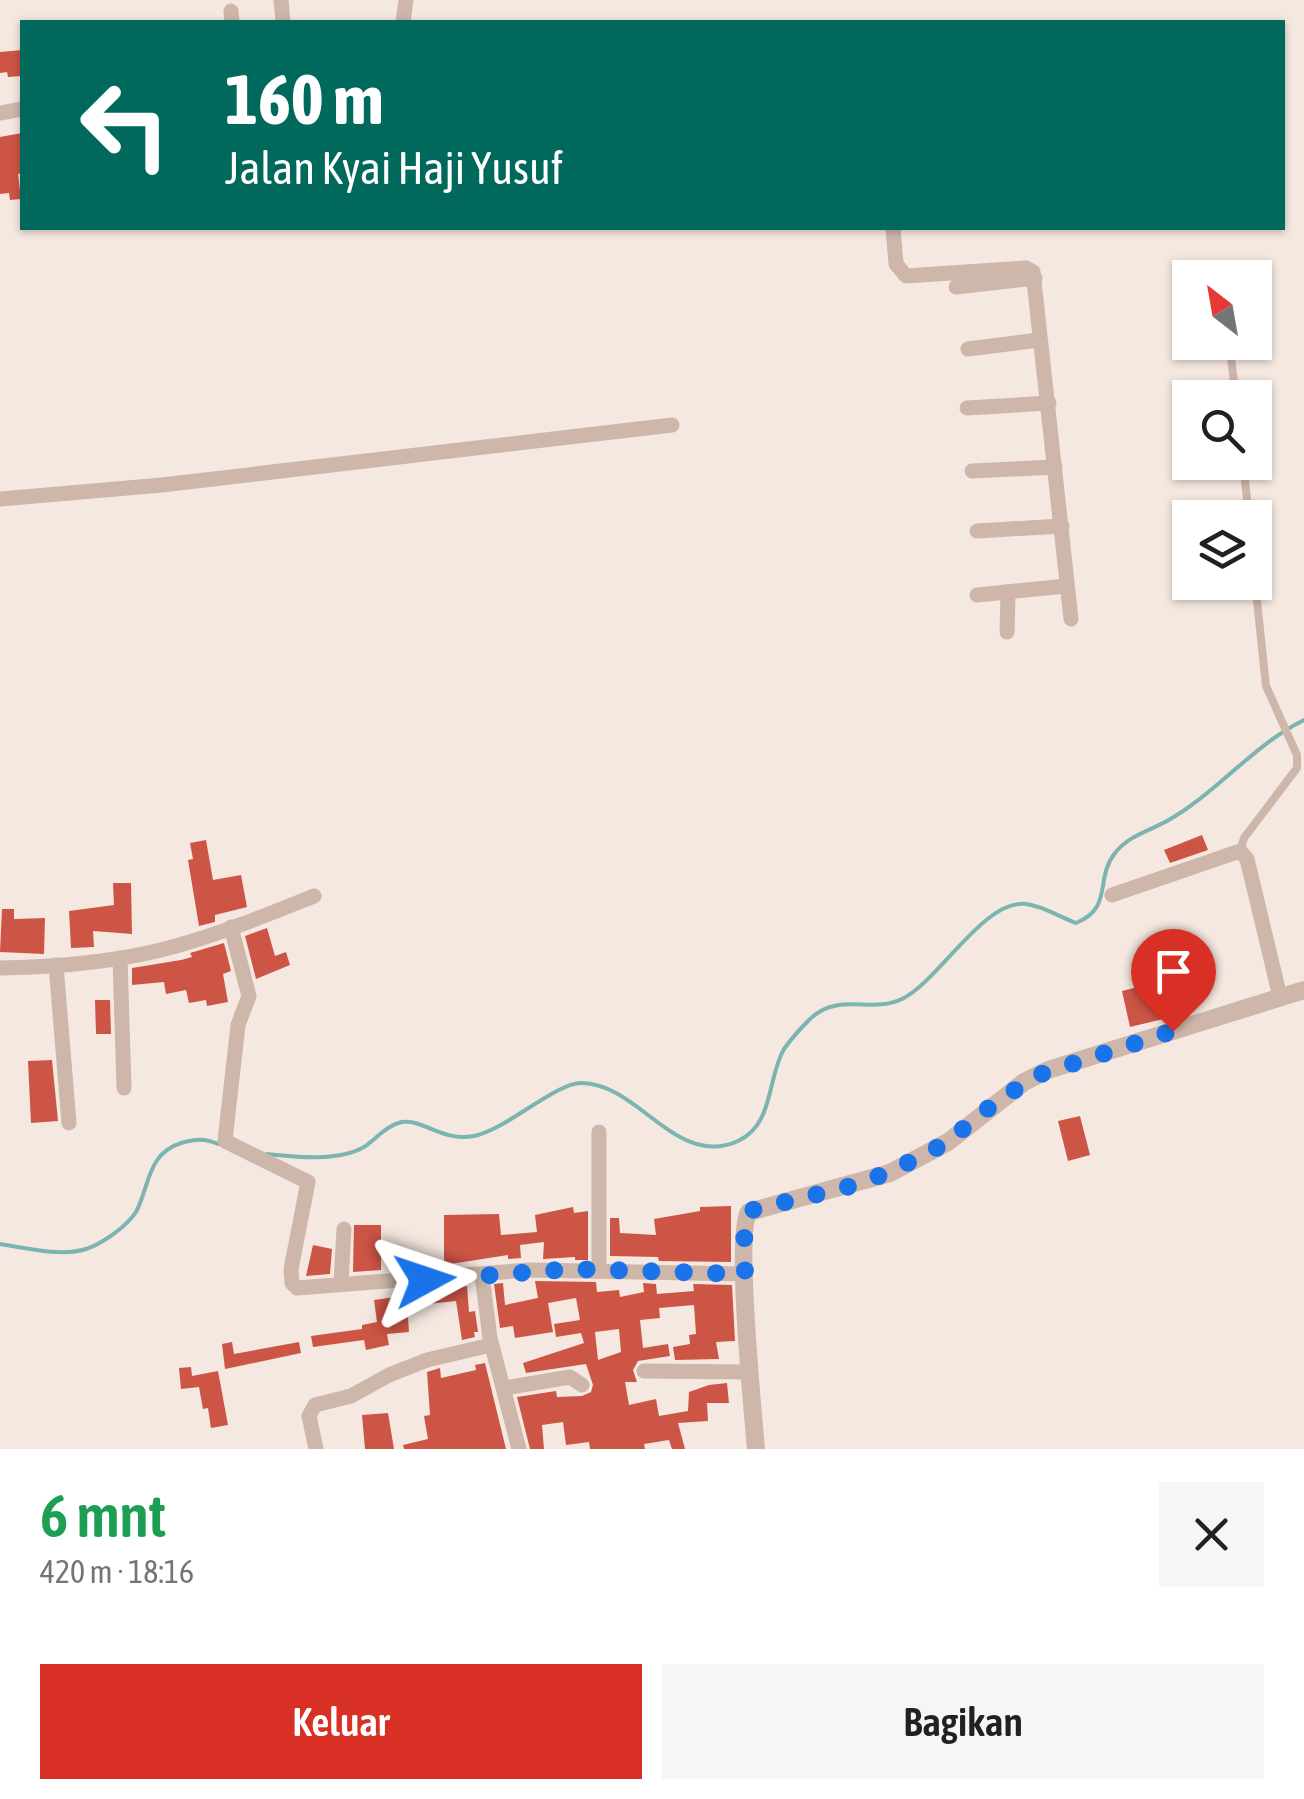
<!DOCTYPE html>
<html lang="id">
<meta charset="utf-8">
<style>
:root{--surface:#fff;--page:#f6f6f6;--text:#202124;--muted:#757577;--accent:#d93025}
body{margin:0;font-family:"Asap Condensed",sans-serif;background:var(--page);color:var(--text);height:100vh;display:flex;flex-direction:column;font-size:38px;white-space:nowrap}
*{box-sizing:border-box;margin:0}
p{font-size:32px;color:var(--muted)}
.icon{flex:none;width:55px;height:55px;fill:none;stroke:currentColor;stroke-width:2;stroke-linecap:round;stroke-linejoin:round}
.map{position:relative;height:1449px;overflow:hidden}
.drawer{display:flex;flex-direction:column;background:var(--surface);flex:1}
.drawer>*{flex:none}
.hud{position:absolute;left:20px;top:20px;width:1265px;height:210px;border-radius:0px;box-shadow:0 2px 8px #0004;background:#00695c;color:#fff;overflow:hidden}
.needle{width:65px;rotate:329deg}
.controls{position:absolute;left:1172px;top:260px;display:grid;gap:20px}
.controls a{display:grid;place-items:center;width:100px;height:100px;border-radius:0px;background:var(--surface);box-shadow:0 2px 8px #0004;font-size:50px}
.pin{position:absolute;display:grid;place-items:center;width:85px;height:85px;color:#fff;margin:-102px -42px;border-radius:50% 50% 50% 0;rotate:-45deg;box-shadow:0 0 10px #0007}
.pin .icon{rotate:45deg}
.me{position:absolute;width:110px;margin:-55px;rotate:85deg;stroke-linejoin:round;filter:drop-shadow(0 0 8px #0008)}
.turn{display:flex;align-items:center;gap:35px;height:210px;padding:0 40px;font-size:45px}
.turn .icon{width:130px;height:130px;stroke-width:2.5}
.turn b{display:block;font-size:70px;line-height:85px}
.round{display:grid;place-items:center;flex:none;width:105px;height:105px;border-radius:0px;background:var(--page)}
.head{display:flex;align-items:center;justify-content:space-between;height:170px;padding:0 40px}
h1{font-size:60px;font-weight:600;line-height:75px;color:#1e9e55}
.button{display:flex;gap:20px;margin-top:auto;padding:20px 40px}
.button a{flex:1;height:115px;border-radius:0px;background:var(--accent);color:#fff;font-size:40px;font-weight:600;line-height:115px;text-align:center}
.button a+a{background:var(--page);color:var(--text)}
.map>svg:first-child{display:block}
.lines{fill:none;stroke-linecap:round;stroke-linejoin:round}
.stream{stroke:#7cb4af;stroke-width:4}
.building{fill:#cd5545;fill-rule:evenodd}
.service{stroke:#ceb6aa;stroke-width:8}
.minor{stroke:#ceb6aa;stroke-width:15}
.tertiary{stroke:#ceb6aa;stroke-width:18}
.route{stroke:#1a73e8;stroke-width:18;stroke-dasharray:0 32.4}
</style>
<div class="map">
<svg width="1304" height="1449" viewBox="0 0 1304 1449">
<rect width="100%" height="100%" fill="#f5e8e0"/>
<g class="lines">
<!-- stream -->
<g class="stream">
<path d="M267,1154C295,1157 338,1162 364,1147C376,1139 387,1125 402,1122C424,1119 441,1142 474,1136C506,1130 556,1082 582,1083C639,1084 677,1169 738,1141C774,1125 767,1078 784,1049C791,1039 801,1028 809,1020C838,991 871,1014 902,999C939,981 984,899 1026,904C1043,906 1060,917 1076,923C1114,907 1094,880 1115,853C1128,836 1149,831 1167,821C1217,793 1253,745 1304,720"/>
<path d="M0,1244C25,1248 61,1257 86,1249C102,1244 127,1226 136,1212C150,1185 147,1154 181,1143C196,1139 204,1138 218,1144"/>
</g>
</g>
<!-- building -->
<g class="building">
<path d="M22,50V76L8,77L7,72L0,73V52Z"/>
<path d="M22,133V173L18,174L21,199L10,200L9,193L0,194V137Z"/>
<path d="M1202,835L1208,850L1170,863L1164,850Z"/>
<path d="M206,840L213,880L241,875L247,907L215,915V922L199,926L188,860L193,859L190,843Z"/>
<path d="M113,883H131L132,934L93,931L94,947L71,948L69,911L114,905Z"/>
<path d="M2,909H14V919L45,918L44,954L0,952Z"/>
<path d="M267,928L275,956L286,952L290,965L256,979L245,936Z"/>
<path d="M224,943L231,971L223,974L228,1002L207,1006L206,1000L189,1003L186,990L166,994L164,982L132,985V968L181,960L192,957L190,953Z"/>
<path d="M1154,983L1163,1019L1130,1027L1122,991Z"/>
<path d="M95,1000H110L111,1034H96Z"/>
<path d="M52,1060L58,1121L31,1123L28,1061Z"/>
<path d="M1080,1116L1090,1155L1068,1161L1058,1121Z"/>
<path d="M731,1206V1262L659,1261L658,1257L610,1256V1218H619L620,1233L656,1235L654,1219L700,1211V1207Z"/>
<path d="M573,1207L574,1213L588,1211V1260H575V1257L543,1259L544,1242L520,1245L521,1258L508,1259V1255L444,1265V1215L499,1214L501,1235L537,1232L535,1215Z"/>
<path d="M354,1225H381V1270L353,1272Z"/>
<path d="M313,1245L332,1249L330,1274L306,1276Z"/>
<path d="M535,1281L596,1282L597,1292L619,1290L620,1297L644,1292L643,1283L656,1284L657,1294L694,1291L693,1284L732,1285L735,1341L716,1342L719,1359L675,1360L673,1347L690,1344L689,1335L696,1334L694,1305L659,1308L660,1318L640,1320L643,1348L668,1344L670,1356L638,1361L633,1370L637,1382H625L629,1405L656,1399L659,1416L688,1411L689,1392L709,1385L727,1383L729,1403H707L708,1421L678,1423L685,1449H672L669,1440L644,1444L645,1449H590L589,1442L566,1445L563,1422L542,1425L544,1449H530L517,1397L556,1391L557,1397L582,1396L591,1392L593,1385L586,1364L526,1373L523,1363L584,1343L581,1333L556,1337L554,1324L580,1320L576,1298L548,1303L553,1332L515,1338L513,1326L500,1328L494,1284L503,1283L505,1305L538,1298ZM619,1329L621,1352L598,1360L595,1332Z"/>
<path d="M467,1286L469,1312L475,1311L478,1332H474L475,1337L462,1340L456,1301L427,1304V1299L407,1303L409,1332L387,1334L389,1345L366,1350L364,1340L313,1347L311,1336L362,1329V1325L377,1322L374,1300L396,1297L395,1292Z"/>
<path d="M232,1342L234,1354L299,1342L301,1353L225,1369L222,1344Z"/>
<path d="M485,1363L506,1449H404L403,1445L428,1439L424,1416L430,1415L427,1372L440,1368L441,1378L476,1370L475,1365Z"/>
<path d="M191,1367L192,1376L218,1371L228,1425L211,1428L208,1408L203,1409L199,1387L181,1389L179,1368Z"/>
<path d="M388,1413L394,1449H365L362,1415Z"/>
</g>
<g class="lines">
<!-- service -->
<g class="service">
<path d="M1216,266L1219,278"/>
<path d="M1229,342L1236,398"/>
<path d="M1243,462L1249,518"/>
<path d="M1240,851L1244,838L1297,768V755L1266,686L1255,582"/>
</g>
<!-- minor -->
<g class="minor">
<path d="M281,0L283,22"/>
<path d="M231,11L232,22"/>
<path d="M403,22L406,0"/>
<path d="M0,113L22,109"/>
<path d="M893,228L896,264L906,276L1026,268L1033,272L1071,619"/>
<path d="M956,287L1035,278"/>
<path d="M968,349L1039,340"/>
<path d="M967,408L1049,403"/>
<path d="M972,471L1055,467"/>
<path d="M0,499L162,485L672,425"/>
<path d="M977,531L1062,526"/>
<path d="M977,595L1066,586"/>
<path d="M1007,632L1008,592"/>
<path d="M1112,895L1240,851L1247,859L1280,997"/>
<path d="M231,927L249,996L238,1025L225,1141L308,1182L291,1269L292,1283L297,1288L528,1270L745,1274"/>
<path d="M120,958L124,1088"/>
<path d="M56,965L69,1123"/>
<path d="M0,968C58,967 120,962 176,946C223,933 269,914 314,896"/>
<path d="M599,1132V1270"/>
<path d="M482,1275L490,1338L519,1449"/>
<path d="M341,1284L344,1229"/>
<path d="M644,1371L749,1372"/>
<path d="M504,1388L570,1377L582,1385"/>
<path d="M316,1449L309,1416L315,1405L351,1396L389,1375L427,1360L491,1345"/>
</g>
<!-- tertiary -->
<path class="tertiary" d="M756,1449C753,1413 735,1232 749,1212L890,1173L948,1142L1024,1082L1048,1070L1304,990"/>
</g>
<g class="lines">
<!-- route -->
<path class="route" d="M425,1280L572,1269L745,1274L744,1220L752,1210L847,1187L890,1172L948,1142L980,1114L1035,1076L1173,1031"/>
</g>
</svg>
<div class="controls">
<a><svg class="needle" viewBox="-14 -14 28 28"><path d="M0-13l5 13h-10z" fill="#e53935"/><path d="M0 13l5-13h-10z" fill="#757577"/></svg></a>
<a><svg class="icon" aria-label="search" viewBox="0 0 24 24"><circle cx="10" cy="10" r="6"/><path d="M15 15l6 6"/></svg></a>
<a><svg class="icon" aria-label="layers" viewBox="0 0 24 24"><path d="M12 4l9 5-9 5-9-5zM3 14l9 5 9-5"/></svg></a>
</div>
<div class="pin" style="left:1173px;top:1031px;background:#d93025"><svg class="icon" aria-label="arrive" viewBox="0 0 24 24"><path d="M6 21V4h12l-3 4 3 4H6"/></svg></div>
<svg class="me" style="left:425px;top:1280px" viewBox="-20 -20 40 40"><path d="M0-17L14 15 0 8-14 15z" fill="#1a73e8" stroke="#fff" stroke-width="4"/></svg>
<div class="hud">
<div class="turn"><svg class="icon" aria-label="left" viewBox="0 0 24 24"><path d="M17 20v-9H6M10 6l-5 5 5 5"/></svg><div><b>160 m</b>Jalan Kyai Haji Yusuf</div></div>
</div>
</div>
<section class="drawer">
<div class="head"><div><h1>6 mnt</h1><p>420 m · 18:16</p></div><a class="round"><svg class="icon" aria-label="close" viewBox="0 0 24 24"><path d="M6 6l12 12M18 6L6 18"/></svg></a></div>
<div class="button"><a>Keluar</a><a>Bagikan</a></div>
</section>
